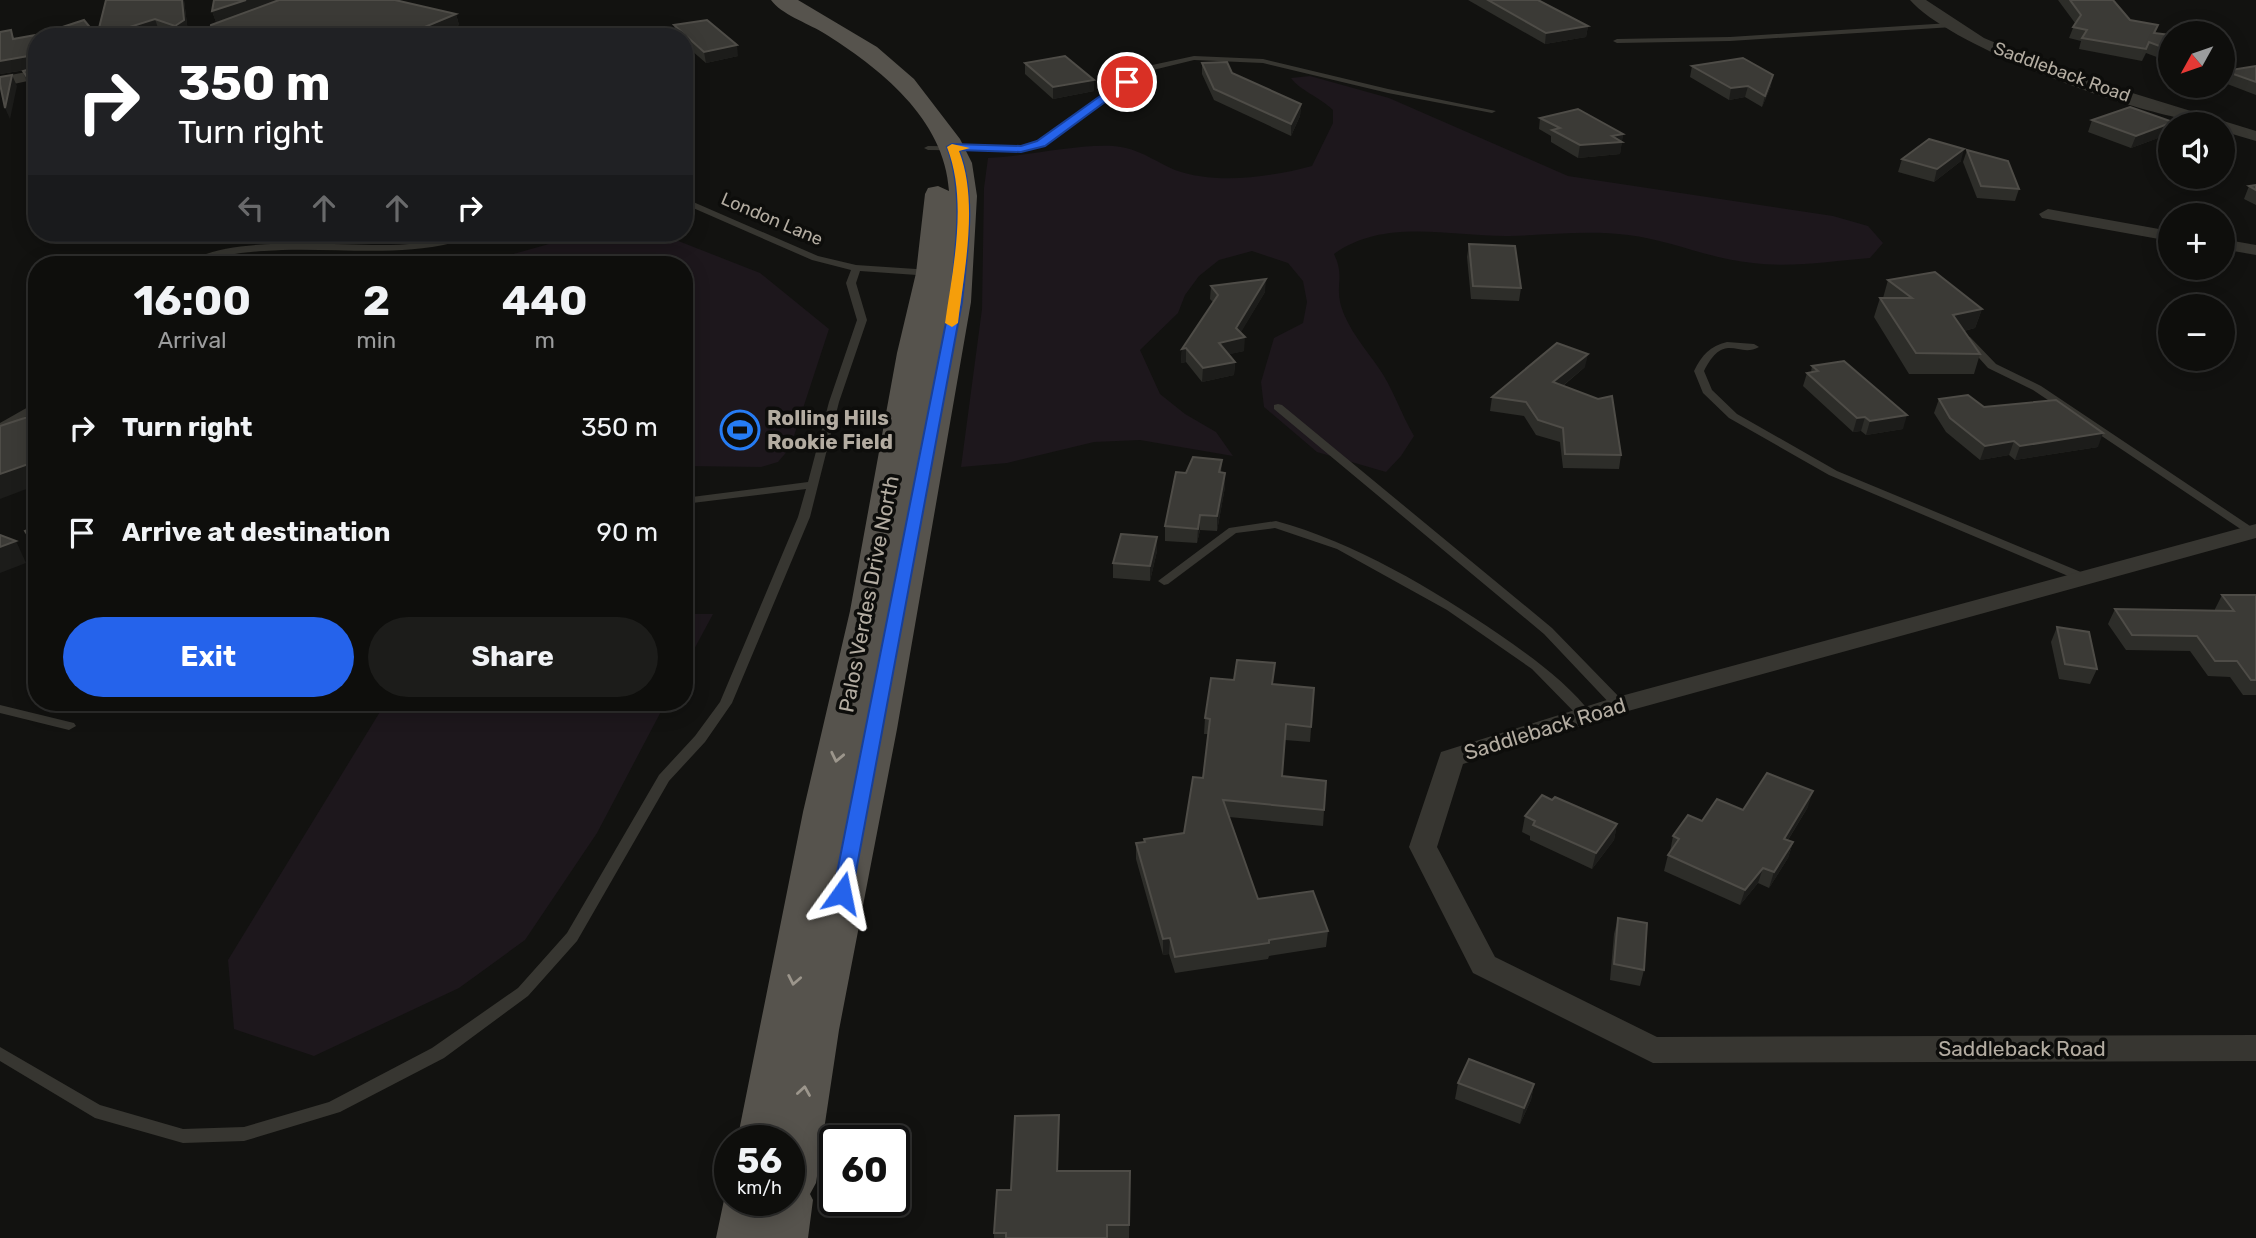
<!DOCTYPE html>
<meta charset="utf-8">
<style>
:root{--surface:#0e0e0c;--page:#1c1c1a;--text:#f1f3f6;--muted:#9b9c9d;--line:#2e2e2d;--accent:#2563eb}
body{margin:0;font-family:Rubik,sans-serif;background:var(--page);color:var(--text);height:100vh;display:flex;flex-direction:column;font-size:26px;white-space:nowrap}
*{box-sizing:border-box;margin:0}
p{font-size:23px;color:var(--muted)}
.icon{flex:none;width:38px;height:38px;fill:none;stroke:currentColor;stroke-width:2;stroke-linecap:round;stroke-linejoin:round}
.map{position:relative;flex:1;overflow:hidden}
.sheet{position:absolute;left:28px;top:256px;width:665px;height:455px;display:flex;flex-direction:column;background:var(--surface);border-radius:28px;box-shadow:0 4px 18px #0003,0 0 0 2px var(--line)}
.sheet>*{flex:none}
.top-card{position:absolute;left:28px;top:28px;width:665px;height:214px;border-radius:28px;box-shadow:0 4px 18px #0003,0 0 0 2px var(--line);background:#202124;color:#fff;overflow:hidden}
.needle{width:46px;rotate:230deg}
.buttons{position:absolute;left:2158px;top:21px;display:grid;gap:14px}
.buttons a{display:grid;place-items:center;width:77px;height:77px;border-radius:50%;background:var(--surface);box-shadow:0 4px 18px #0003,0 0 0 2px var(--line);font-size:35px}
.speed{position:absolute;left:714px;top:1125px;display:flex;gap:14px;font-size:35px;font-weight:700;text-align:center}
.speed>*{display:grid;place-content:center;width:91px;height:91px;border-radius:50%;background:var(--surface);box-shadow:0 4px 18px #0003,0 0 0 2px var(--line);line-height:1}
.speed small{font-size:18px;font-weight:400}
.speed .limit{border:4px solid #111;border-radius:10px;background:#fff;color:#111}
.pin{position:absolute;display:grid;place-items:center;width:60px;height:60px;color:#fff;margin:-30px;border:4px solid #fff;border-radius:50%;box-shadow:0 2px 7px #0007}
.me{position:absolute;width:77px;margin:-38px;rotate:12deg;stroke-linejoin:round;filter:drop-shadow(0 0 5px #0008)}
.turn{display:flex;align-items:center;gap:24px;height:147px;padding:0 35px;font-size:32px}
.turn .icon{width:91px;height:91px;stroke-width:2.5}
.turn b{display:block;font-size:49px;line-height:60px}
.lanes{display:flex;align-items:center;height:66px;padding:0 35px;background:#0003;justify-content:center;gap:35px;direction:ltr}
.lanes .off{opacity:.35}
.eta{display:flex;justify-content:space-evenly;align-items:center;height:119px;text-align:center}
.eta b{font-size:42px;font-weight:700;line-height:49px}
.action{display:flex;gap:14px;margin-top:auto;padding:14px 35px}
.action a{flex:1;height:80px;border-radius:42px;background:var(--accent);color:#fff;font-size:28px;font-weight:700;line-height:80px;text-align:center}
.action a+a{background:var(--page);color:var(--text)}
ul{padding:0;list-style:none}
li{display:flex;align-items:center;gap:21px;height:105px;padding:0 35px}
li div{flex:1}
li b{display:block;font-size:26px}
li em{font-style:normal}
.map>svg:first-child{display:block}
.green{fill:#1d171c}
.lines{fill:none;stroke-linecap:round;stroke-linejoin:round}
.lane{fill:#373631;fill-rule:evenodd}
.street{fill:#373631;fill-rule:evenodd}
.primary{fill:#56534d;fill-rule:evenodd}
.wall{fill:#2d2d29}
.shaded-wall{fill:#1c1c1a}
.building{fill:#3b3a36;stroke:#4e4c47;stroke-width:2}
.oneway{stroke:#9c968c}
.route{fill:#2563eb;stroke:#184099;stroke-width:2}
.slow{fill:#f59e0b}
.labels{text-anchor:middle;stroke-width:7;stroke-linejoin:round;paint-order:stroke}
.far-street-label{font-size:18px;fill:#b3aca1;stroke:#0d0d0b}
.poi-label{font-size:21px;font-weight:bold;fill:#b3aca1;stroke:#0d0d0b;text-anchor:start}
.street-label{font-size:21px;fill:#b3aca1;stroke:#0d0d0b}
</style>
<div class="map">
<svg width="2256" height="1238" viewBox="0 0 2256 1238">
<rect width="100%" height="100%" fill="#121210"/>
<!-- green -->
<g class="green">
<path d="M1310,76L1389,98L1568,176L1833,216L1868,226L1883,243L1870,258C1832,261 1791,268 1753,263C1710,259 1670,240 1628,235C1588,230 1550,235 1510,236C1452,237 1385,217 1334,254C1345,277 1335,284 1341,306C1348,329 1365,348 1378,367C1393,388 1401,414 1414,436L1401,456L1386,472L1317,452L1264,407L1261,382L1274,338L1303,323L1307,302L1303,281L1288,263L1252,251L1219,260L1199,276L1185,295L1178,313L1140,350L1160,394L1185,414L1216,432L1233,456L1140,440L1094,442L1007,463L961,467L982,309L984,188L988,158C1027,157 1092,140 1126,148C1143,152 1159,163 1175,170C1216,185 1271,177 1312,166L1333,123V110C1321,98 1298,89 1291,78Z"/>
<path d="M588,233H658L760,273L829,329L790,448L778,462L761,467L684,466V264H508L506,256Z"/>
<path d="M684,614H713L684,668Z"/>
<path d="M386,702H666L597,833L525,940L459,988L314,1056L234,1029L228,960Z"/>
</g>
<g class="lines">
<!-- lane -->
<g class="lane">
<path d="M1950,23L1954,25L1953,27L1730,41L1617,43L1613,41L1617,39L1730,37Z"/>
<path d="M1194,56L1263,59L1388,89L1496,111L1492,113L1388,93L1263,63L1194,60L1149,71L1044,146L1021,151L928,150L924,148L928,146L1021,147L1038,142L1143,67Z"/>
<path d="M684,198L818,256L856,265L931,270L936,273L931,276L860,271L856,283L867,320L839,402L810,517L732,703L705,742L669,781L577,941L528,996L444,1058L340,1112L244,1141L183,1143L95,1118L0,1061V1047L100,1105L183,1129L244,1127L329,1102L432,1048L518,988L567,933L659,775L695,736L720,702L798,517L806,489L684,504V498L808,482L829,402L857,320L846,283L851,270L812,260L684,204Z"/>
<path d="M469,233H482C474,238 462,240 452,243C390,258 327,246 264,251C250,252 236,253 222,257C209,260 199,265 185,264C228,234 336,246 389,245C416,245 442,240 469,233Z"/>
<path d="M1967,336L1970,337L1996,364L2041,386L2256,530V534H2248L2033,390L1988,368L1962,339Z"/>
<path d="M1727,342L1754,344L1759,347C1738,359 1725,330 1704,371L1712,390L1737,414L1837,471L2088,575L2090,578L2088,581H2080L1829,475L1729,418L1703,393L1694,371C1702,355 1710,346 1727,342Z"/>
<path d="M37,402V410L0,431V423Z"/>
<path d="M1278,404L1282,405L1552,628L1624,702L1625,705L1624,708H1614L1544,634L1274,409V405Z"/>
<path d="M1276,521C1354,542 1433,589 1500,635C1533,658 1569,684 1593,716L1591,719H1581L1532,669L1447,610L1337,549L1275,528L1236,533L1168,584L1164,585L1158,581L1229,528Z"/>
<path d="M0,705L74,723L76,726L69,730L0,713Z"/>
</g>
<!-- street -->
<g class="street">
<path d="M289,0H310L203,37H181Z"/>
<path d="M1910,0H1926L1984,38L2064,72L2256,131V141L2222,131V124C2158,124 1952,49 1910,0Z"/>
<path d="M37,70V79L0,87V77Z"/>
<path d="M2048,209L2170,231V241L2042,218L2039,214Z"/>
<path d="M2222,239L2256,245V255L2222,249Z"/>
<path d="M2256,524V538L1628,711L1463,764L1437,847L1495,957L1657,1037L2256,1035V1061L1653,1063L1473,973L1409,847L1441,752L1610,699Z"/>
</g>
<!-- primary -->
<path class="primary" d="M771,0H798L877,47L914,79L960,139L972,163L977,196L971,302L897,729L839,1030L816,1183L810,1194L813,1200L808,1238H716L724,1200L730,1188V1200H789V1141H737L803,812L850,611L897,353L916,273L925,194L928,188L938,186L949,191C945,119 879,67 822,32C807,23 781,14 771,0Z"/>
</g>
<!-- wall -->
<g class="wall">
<path d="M106,0H184L188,32L181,37H175L159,31L142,37H37V97L27,84L23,71L26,70L0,74V32L11,30L14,39L41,34L84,20L97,36Z"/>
<path d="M214,0H401L399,1L456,14L459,25L431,37H209L251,10L216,22L212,11Z"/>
<path d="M1468,0H1538L1588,26L1586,37L1545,44Z"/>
<path d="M2058,0H2113L2130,20L2158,25L2155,33L2170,35V62L2146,53L2142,61L2079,49L2081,41L2069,38L2075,23Z"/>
<path d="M674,25L738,56L706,63L684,44V37L676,36Z"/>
<path d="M1025,63L1094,80V91L1053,99L1025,74Z"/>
<path d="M1202,63L1232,73L1301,104L1300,116L1291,136L1214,100L1202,74Z"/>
<path d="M1692,66L1771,86L1762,107L1745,97L1729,100L1690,77Z"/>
<path d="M2256,66V95L2222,82V78L2225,71Z"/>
<path d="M1540,118L1623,134L1620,154L1578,158L1551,142V136L1539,129Z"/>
<path d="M2092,120L2173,122L2172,124H2170L2169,134L2131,148L2088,132Z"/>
<path d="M1967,150L2019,189L2015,201L1977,198L1963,162Z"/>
<path d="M1902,159L1961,161L1934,182L1898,172Z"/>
<path d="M2256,185V205L2244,199L2249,186Z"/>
<path d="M1469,244L1521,288L1519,301L1471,299L1467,257Z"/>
<path d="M1888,280L1982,309L1975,328L1964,331L1980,354L1974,374H1909L1874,317L1880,298H1883Z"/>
<path d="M1211,286L1265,292L1240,333L1244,351L1229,354L1235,362L1234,375L1202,382L1186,362L1181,363L1182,349L1213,302L1210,299Z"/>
<path d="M1812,366L1903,429L1866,435L1861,431L1853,432L1803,386L1807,373L1811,372Z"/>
<path d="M1585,367L1563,386L1621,455L1619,469L1563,468L1560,442L1536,435L1524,416L1490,411L1492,397Z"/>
<path d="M1939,399L1984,407L2098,447L2015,460L2009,455L1980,460L1946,432L1934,413Z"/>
<path d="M1222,460L1221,473L1225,487L1217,531L1200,530L1197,543L1165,541V526L1186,473Z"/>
<path d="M37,526V556L25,531Z"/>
<path d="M1157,537V551L1150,581L1113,578V563Z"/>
<path d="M2222,595H2256V695H2243L2230,677L2208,676L2190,651L2126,650L2108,624L2115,609L2215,610V609Z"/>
<path d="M2057,627L2097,669L2090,684L2059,679L2051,642Z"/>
<path d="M1273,684L1314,688L1310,742L1285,740L1282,776L1326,781L1323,826L1229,817L1258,899L1328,931L1326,947L1269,956L1268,959L1175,973L1169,954L1163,955L1136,859V843L1144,842V839L1184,833L1203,778L1208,734H1204L1205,718Z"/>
<path d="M1552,800L1617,824L1614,840L1592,869L1530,840V836L1522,832L1525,816Z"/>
<path d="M1808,807L1788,840L1793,842L1788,858L1769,888L1758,883L1740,905L1664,871L1668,855L1670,852L1673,836L1702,821L1743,810Z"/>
<path d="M1618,918L1644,970L1640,986L1610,980L1614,934Z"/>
<path d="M1458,1083L1534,1084L1531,1100L1520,1124L1455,1099Z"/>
<path d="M1059,1115L1058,1171H1130L1129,1238H994V1233L1011,1190Z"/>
</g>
<!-- shaded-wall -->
<g class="shaded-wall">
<path d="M182,0H184L188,32L181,37H178L175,26Z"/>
<path d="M246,0H281L216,22L212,11Z"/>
<path d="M456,14L459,25L431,37H409L408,34Z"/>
<path d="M155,19L159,31L142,37H98Z"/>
<path d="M1588,26L1586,37L1545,44L1546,33Z"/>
<path d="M393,30L395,37H377Z"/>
<path d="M737,45L738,56L706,63L704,52Z"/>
<path d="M34,55L37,68L0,74V61Z"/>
<path d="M12,75L17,86L10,119L5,108Z"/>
<path d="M1773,75L1771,86L1762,107L1765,96Z"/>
<path d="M1094,80V91L1053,99V87Z"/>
<path d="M1748,86L1745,97L1729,100L1731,88Z"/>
<path d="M1301,104L1300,116L1291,136V124Z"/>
<path d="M2173,122L2172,124H2170L2169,134L2131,148L2136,136Z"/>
<path d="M1623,134L1620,154L1578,158L1580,145Z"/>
<path d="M1964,149L1961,161L1934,182L1937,169Z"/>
<path d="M1266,279L1265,292L1237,339L1245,337L1244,351L1218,357L1219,343L1236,328Z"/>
<path d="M1982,309L1975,328L1947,335L1953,315Z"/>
<path d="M1186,348V362L1181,363L1182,349Z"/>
<path d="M1588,354L1585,367L1550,396L1553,382Z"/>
<path d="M1235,362L1234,375L1202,382L1203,368Z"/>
<path d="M1907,415L1903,429L1866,435L1870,421Z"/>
<path d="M1865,417L1861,431L1853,432L1857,418Z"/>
<path d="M2103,433L2098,447L2015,460L2020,446Z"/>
<path d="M2014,441L2009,455L1980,460L1985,446Z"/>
<path d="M37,461V485L0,499V474Z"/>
<path d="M1225,473V487L1217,531V516Z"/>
<path d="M1200,515V530L1197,543L1198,529Z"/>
<path d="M1157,537V551L1150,581V566Z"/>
<path d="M16,541L26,563L0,573V547Z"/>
<path d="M1813,791L1808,807L1779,854L1784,839Z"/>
<path d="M1617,824L1614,840L1592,869L1596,853Z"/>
<path d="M1793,842L1788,858L1769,888L1774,872Z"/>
<path d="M1763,868L1758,883L1740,905L1745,890Z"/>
<path d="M1170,938L1169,954L1163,955V939Z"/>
<path d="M1534,1084L1531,1100L1520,1124L1524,1108Z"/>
<path d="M1059,1115V1131L1058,1187L1057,1171Z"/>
</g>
<!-- building -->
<g class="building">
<path d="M106,0H182L184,20L175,26L155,19L98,37H37V92L23,71L34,68V55L0,61V32L11,30L13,39L41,34L84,20L97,36Z"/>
<path d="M214,0H246L212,11Z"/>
<path d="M279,0H395L456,14L408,34L393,30L377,37H209L211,25Z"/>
<path d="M1488,0H1538L1588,26L1546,33Z"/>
<path d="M2070,0H2113L2130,20L2158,25L2154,33L2170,35V50L2149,42L2146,49L2082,38L2087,30L2073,27L2081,15Z"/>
<path d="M707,20L737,45L704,52L674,25Z"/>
<path d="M1065,56L1094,80L1053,87L1025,63Z"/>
<path d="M1743,58L1773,75L1765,96L1748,86L1731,88L1692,66Z"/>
<path d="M1227,62L1232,73L1301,104L1291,124L1214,89L1202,63Z"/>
<path d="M2256,66V82L2225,71Z"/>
<path d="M12,75L5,108L0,84V77Z"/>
<path d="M2130,107L2173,122L2136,136L2092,120Z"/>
<path d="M1578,109L1623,134L1612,136L1622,142L1580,145L1552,130L1560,128L1540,118Z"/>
<path d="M1929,139L1964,149L1937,169L1902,159Z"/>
<path d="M1967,150L2008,161L2019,189L1981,186Z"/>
<path d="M2256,185V190L2249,186Z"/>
<path d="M1469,244L1515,246L1521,288L1473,286Z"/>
<path d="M240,259L336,264H234Z"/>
<path d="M1935,272L1982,309L1953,315L1980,354L1916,353L1880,298H1912L1888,280Z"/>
<path d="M1266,279L1236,328L1245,337L1219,343L1235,362L1203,368L1186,348L1182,349L1218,295L1211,286Z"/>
<path d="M1557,343L1588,354L1553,382L1598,399L1612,396L1621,455L1565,454L1563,428L1538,420L1526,402L1492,397Z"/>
<path d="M1844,361L1907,415L1870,421L1865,417L1857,418L1807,373L1818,371L1812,366Z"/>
<path d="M1968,395L1984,407L2056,400L2103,433L2020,446L2014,441L1985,446L1950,418L1939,399Z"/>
<path d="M37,414V461L0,474V426Z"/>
<path d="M1193,457L1222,460L1219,472L1225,473L1217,516L1200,515L1198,529L1165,526L1176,472L1186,473Z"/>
<path d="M37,526V550L25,531Z"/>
<path d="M1121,534L1157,537L1150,566L1113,563Z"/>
<path d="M0,535L16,541L0,547Z"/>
<path d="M2222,595H2256V680H2251L2237,661H2215L2197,636L2132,635L2115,609L2234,611Z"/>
<path d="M2057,627L2089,632L2097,669L2065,664Z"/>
<path d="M1237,660L1275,663L1272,684L1314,688L1311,727L1286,724L1282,776L1326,781L1324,810L1223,800L1258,899L1313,891L1328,931L1269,940V943L1175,957L1170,938L1163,939L1136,843L1145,842L1144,839L1184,833L1193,777L1203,778L1210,719L1205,718L1211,678L1234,680Z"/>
<path d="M1767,773L1813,791L1784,839L1793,842L1774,872L1763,868L1745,890L1668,855L1679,839L1673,836L1688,815L1702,821L1717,799L1743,810Z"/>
<path d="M1542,795L1552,800L1555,797L1617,824L1596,853L1533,825L1535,821L1525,816Z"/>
<path d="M1618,918L1647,923L1644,970L1614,964Z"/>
<path d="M1469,1059L1534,1084L1524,1108L1458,1083Z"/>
<path d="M1059,1115L1057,1171H1130L1129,1225H1107V1238H1006V1233H994L997,1190H1011L1015,1116Z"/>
</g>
<!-- one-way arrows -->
<defs><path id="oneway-chevron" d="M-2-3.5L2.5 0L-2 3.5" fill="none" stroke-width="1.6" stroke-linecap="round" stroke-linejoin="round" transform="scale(1.75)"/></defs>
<g class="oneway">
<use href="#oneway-chevron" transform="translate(837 757) rotate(102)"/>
<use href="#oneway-chevron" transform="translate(794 980) rotate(101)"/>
<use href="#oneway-chevron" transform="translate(804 1091) rotate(-81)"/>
</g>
<!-- route -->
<path class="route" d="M1124,79L1132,82L1045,146L1021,152L959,150C977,196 967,254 962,302L852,893L842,900L835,898L833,893L950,302C955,252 965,195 947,147L952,144L1021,146L1037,141Z"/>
<!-- slow -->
<path class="slow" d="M952,144L970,148L959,151C979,201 964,271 958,323L952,327L945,323C953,267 968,201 947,147Z"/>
<!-- icons -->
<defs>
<symbol id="stadium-ring" viewBox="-11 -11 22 22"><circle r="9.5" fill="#0d0d0b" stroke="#267cf4" stroke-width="1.5"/><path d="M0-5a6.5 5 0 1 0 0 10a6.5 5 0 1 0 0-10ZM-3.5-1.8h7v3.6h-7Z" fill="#267cf4"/></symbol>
</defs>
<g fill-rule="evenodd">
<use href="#stadium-ring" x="718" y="408" width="44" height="44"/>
</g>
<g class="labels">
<!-- far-street labels -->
<g class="far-street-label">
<text transform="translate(2062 72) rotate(20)" y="6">Saddleback Road</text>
<text transform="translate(772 219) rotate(23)" y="6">London Lane</text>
</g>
<!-- poi labels -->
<g class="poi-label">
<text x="767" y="425">Rolling Hills<tspan x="767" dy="24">Rookie Field</tspan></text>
</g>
<!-- street labels -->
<g class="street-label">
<text transform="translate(869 594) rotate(-79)" y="7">Palos Verdes Drive North</text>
<text transform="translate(1545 729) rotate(-17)" y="7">Saddleback Road</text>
<text x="2022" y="1056">Saddleback Road</text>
</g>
</g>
</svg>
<div class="buttons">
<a><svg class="needle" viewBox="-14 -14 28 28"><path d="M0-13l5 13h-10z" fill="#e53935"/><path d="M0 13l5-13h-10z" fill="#9b9c9d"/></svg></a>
<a><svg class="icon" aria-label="sound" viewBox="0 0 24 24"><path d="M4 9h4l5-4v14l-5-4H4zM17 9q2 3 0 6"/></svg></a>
<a>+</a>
<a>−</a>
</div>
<div class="speed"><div>56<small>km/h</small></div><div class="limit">60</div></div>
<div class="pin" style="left:1127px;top:82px;background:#d93025"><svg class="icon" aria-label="arrive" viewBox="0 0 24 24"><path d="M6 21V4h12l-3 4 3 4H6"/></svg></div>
<svg class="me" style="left:842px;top:893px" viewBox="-20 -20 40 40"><path d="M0-17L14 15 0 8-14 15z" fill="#2563eb" stroke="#fff" stroke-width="4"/></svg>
<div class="top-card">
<div class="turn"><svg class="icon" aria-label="right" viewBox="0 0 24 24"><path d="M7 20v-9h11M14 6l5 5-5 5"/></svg><div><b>350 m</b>Turn right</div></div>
<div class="lanes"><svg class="icon off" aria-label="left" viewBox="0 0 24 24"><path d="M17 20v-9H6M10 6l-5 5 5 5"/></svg><svg class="icon off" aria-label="ahead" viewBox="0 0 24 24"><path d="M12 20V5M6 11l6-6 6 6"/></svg><svg class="icon off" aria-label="ahead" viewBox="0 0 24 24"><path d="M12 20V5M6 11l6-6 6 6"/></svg><svg class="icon" aria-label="right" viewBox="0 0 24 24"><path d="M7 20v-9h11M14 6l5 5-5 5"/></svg></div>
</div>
<section class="sheet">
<div class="eta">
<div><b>16:00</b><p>Arrival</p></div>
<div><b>2</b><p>min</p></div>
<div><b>440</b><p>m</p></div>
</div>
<ul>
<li><svg class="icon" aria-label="right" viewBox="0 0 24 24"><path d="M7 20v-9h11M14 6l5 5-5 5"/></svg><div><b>Turn right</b></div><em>350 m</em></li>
<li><svg class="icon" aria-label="arrive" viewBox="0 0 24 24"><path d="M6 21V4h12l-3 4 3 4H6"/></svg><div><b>Arrive at destination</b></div><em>90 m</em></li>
</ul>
<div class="action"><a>Exit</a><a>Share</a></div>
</section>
</div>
